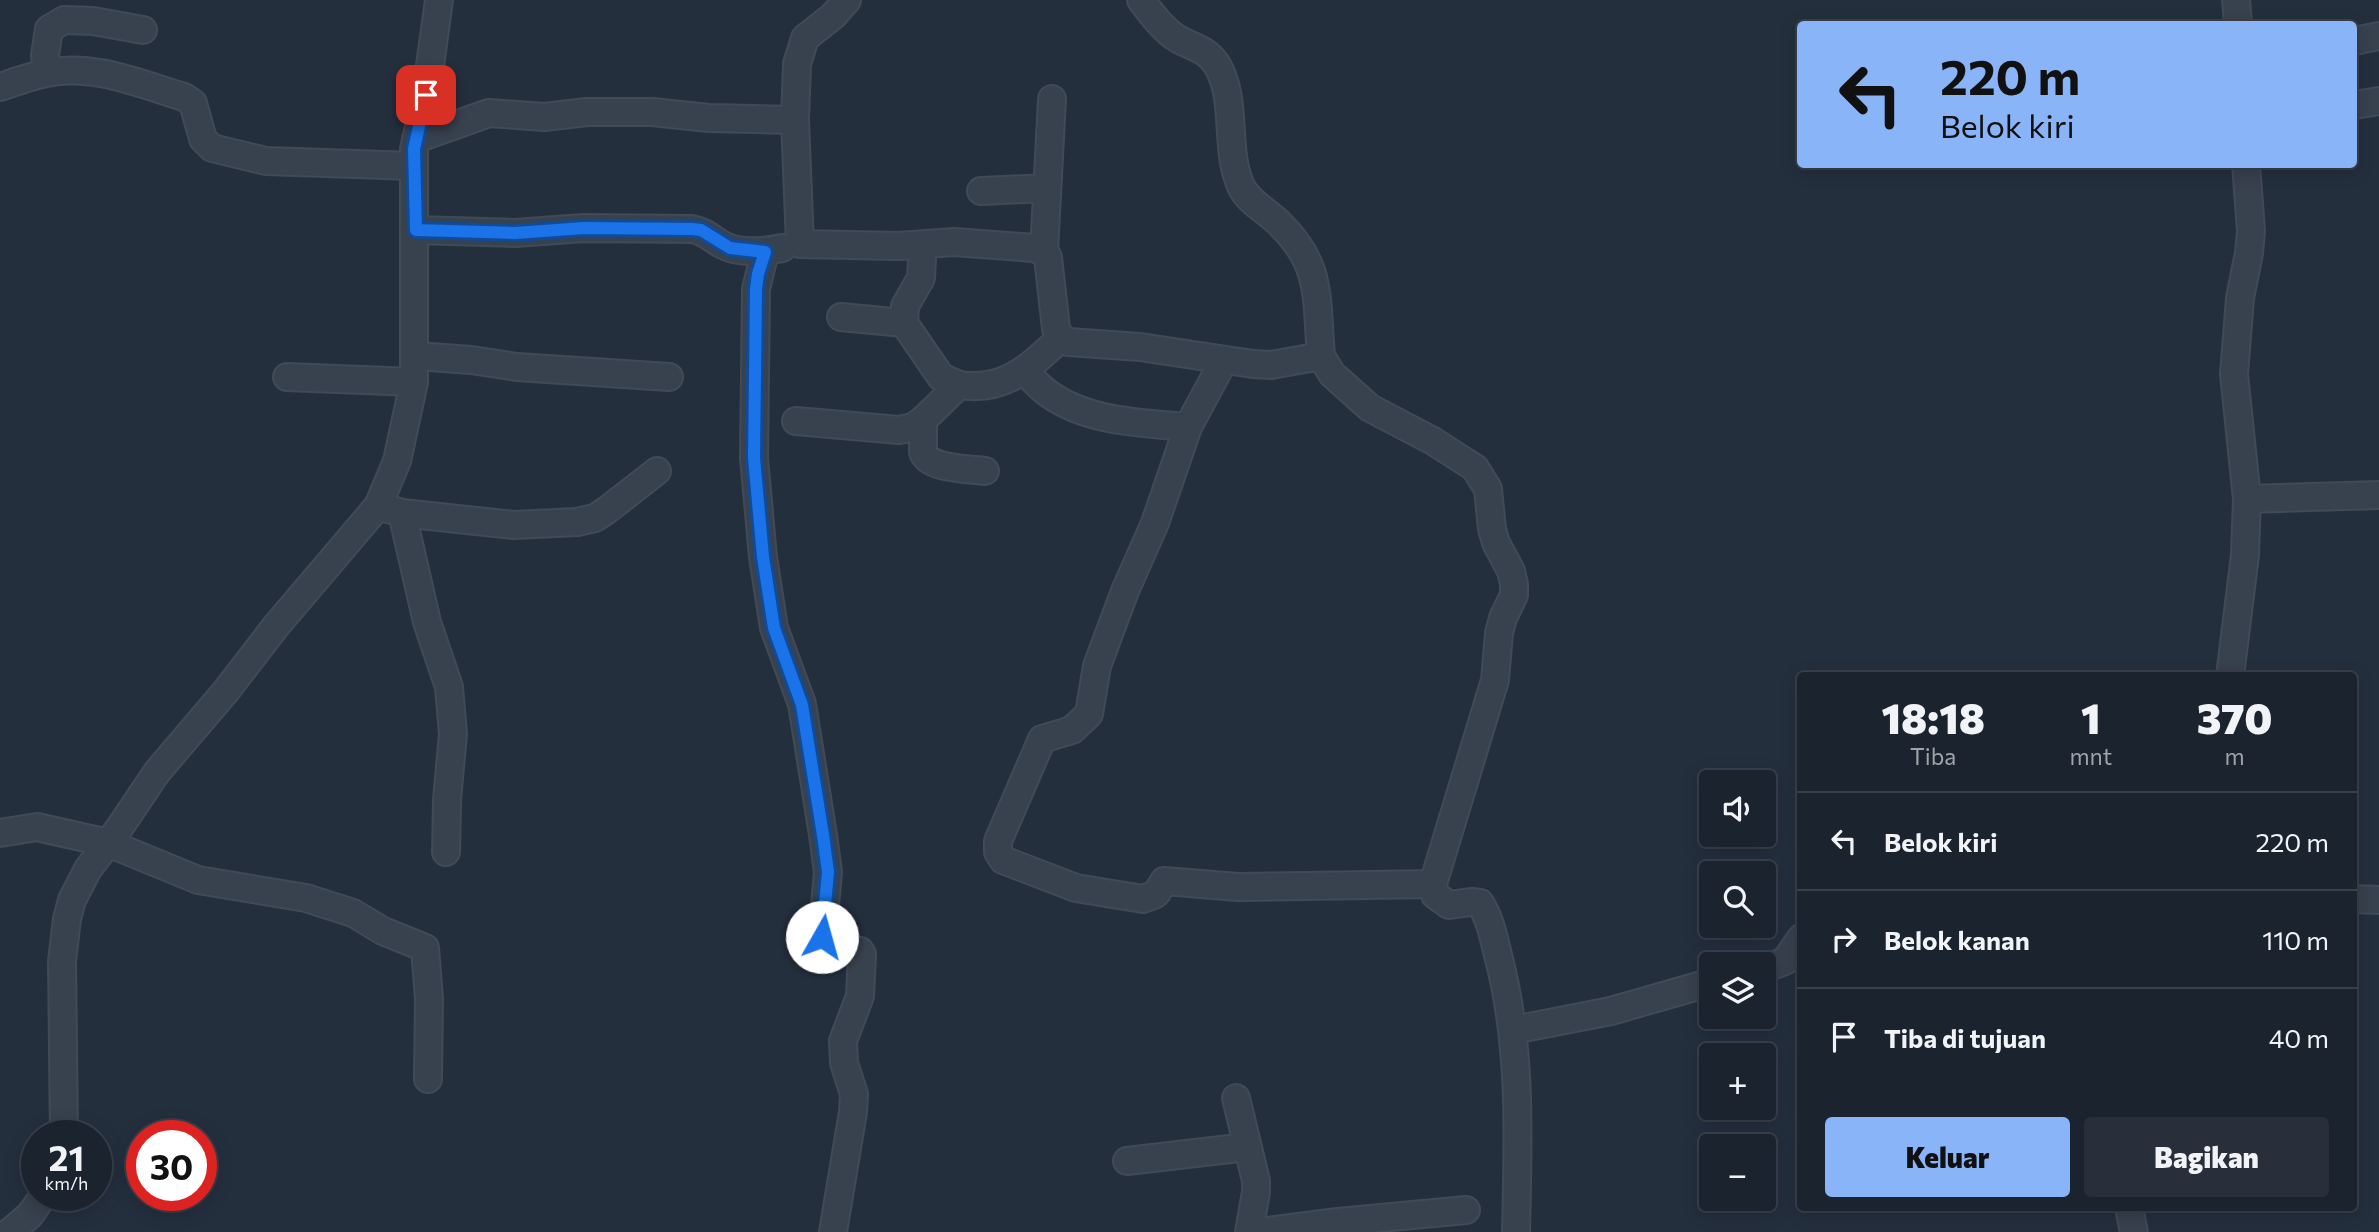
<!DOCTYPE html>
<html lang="id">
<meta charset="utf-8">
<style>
:root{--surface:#1b232e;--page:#282f3a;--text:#f1f3f6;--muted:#a0a4aa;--line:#39404a;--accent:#8ab4f8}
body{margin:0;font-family:Commissioner,sans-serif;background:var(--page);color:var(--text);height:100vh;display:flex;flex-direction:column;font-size:26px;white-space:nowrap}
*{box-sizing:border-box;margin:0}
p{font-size:23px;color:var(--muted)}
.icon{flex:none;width:38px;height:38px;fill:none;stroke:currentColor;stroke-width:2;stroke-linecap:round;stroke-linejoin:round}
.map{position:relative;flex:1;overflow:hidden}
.sheet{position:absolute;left:1797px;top:672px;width:560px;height:539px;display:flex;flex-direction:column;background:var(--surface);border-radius:7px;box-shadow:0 4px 18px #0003,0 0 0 2px var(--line)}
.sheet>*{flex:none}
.banner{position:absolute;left:1797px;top:21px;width:560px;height:147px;border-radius:7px;box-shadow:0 4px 18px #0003,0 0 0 2px var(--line);background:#8ab4f8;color:#111;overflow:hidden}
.tools{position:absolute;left:1699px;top:770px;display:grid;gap:14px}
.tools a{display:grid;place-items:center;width:77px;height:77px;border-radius:7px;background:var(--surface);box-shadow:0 4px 18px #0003,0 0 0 2px var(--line);font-size:35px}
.speed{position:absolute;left:21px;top:1120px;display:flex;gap:14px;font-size:35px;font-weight:700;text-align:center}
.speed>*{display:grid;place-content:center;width:91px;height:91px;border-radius:50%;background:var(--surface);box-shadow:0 4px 18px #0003,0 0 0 2px var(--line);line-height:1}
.speed small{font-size:18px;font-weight:400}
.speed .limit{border:10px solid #d22;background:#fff;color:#111}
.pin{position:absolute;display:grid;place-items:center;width:60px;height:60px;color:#fff;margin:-30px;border-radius:14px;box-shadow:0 4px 10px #0006}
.me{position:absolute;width:77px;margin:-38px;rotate:7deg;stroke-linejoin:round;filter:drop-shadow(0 0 5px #0008)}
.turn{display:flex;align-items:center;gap:24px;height:147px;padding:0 28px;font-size:32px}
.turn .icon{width:91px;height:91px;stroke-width:2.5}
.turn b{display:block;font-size:49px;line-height:60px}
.eta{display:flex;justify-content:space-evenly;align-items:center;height:119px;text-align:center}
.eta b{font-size:42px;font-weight:800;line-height:49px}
.primary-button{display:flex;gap:14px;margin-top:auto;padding:14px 28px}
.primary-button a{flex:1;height:80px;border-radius:7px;background:var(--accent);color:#111;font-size:28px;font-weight:800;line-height:80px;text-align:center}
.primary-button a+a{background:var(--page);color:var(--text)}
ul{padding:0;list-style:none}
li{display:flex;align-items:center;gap:21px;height:98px;padding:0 28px;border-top:2px solid var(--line)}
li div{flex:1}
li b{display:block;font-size:26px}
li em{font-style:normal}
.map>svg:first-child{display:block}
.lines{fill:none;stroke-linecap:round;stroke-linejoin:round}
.minor-casing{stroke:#414a57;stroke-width:30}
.minor{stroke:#38414e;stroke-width:26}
.route-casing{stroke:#114b97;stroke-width:18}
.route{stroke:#1a73e8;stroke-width:12}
</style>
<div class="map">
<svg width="2379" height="1232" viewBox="0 0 2379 1232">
<rect width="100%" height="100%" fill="#242f3e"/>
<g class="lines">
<defs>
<g id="minor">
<path d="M847,0L833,16L805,38L797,64L795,120L800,244L899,246L954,242L1034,248L1044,252L1048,257L1056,329L1061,338L1068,342L1140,347L1253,364L1271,365L1321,356"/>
<path d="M1141,0C1151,13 1163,30 1178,39C1193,47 1207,49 1217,65C1238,100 1224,149 1241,186C1248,202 1267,211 1279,223C1323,265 1316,300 1321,356L1332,374L1370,408L1433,441L1475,468L1488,489L1492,529L1496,543L1511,571L1514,584V595L1503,618L1499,633L1495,680L1433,884L1435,895L1449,905L1471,902L1480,903C1491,920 1494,940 1499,959C1522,1049 1518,1140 1516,1232"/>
<path d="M2236,0L2238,24"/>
<path d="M2354,41L2379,36"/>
<path d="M47,72L45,55L49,29L64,20L93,21L143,30"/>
<path d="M0,87C15,82 31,76 46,73C93,63 140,84 184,97L193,103L203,139L212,148L266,161L414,166"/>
<path d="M2354,105L2379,101"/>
<path d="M416,139L489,113L544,117L587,112H652L709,118L795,120"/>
<path d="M981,191L1047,188"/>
<path d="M416,230L515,233L584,228L692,229C704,231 711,238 721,244C738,254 764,252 782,248"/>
<path d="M919,245L922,259L921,278L905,306L904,323L941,377L959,385"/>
<path d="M765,252L756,289L754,458L763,557L774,628L802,704L823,835L828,872L822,940L828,945L860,951L862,954L860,996L843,1041L844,1063L854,1094L853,1112L833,1232"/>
<path d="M1044,252L1052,99"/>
<path d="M841,317L904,323"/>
<path d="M416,356L471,360L517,367L669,377"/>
<path d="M1224,360L1188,427L1155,523L1125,591L1097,666L1089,714L1072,730L1042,739L998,841V852L1003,860L1076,888L1143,899L1156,894L1164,881L1238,887L1433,884"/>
<path d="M1025,371C1032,379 1040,388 1049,394C1088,422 1142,423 1188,427"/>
<path d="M287,377L414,382"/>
<path d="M923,420V452C928,469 969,469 985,471"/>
<path d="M796,421L899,430L913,427L923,420L959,385C1006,392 1029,367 1061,338"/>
<path d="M2247,499L2379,495"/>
<path d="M378,506L402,513L427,622L449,687L453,734L447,800L446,852"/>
<path d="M402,513L514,525L577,522L595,518L607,510L657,471"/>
<path d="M2230,676L2245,555L2247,499L2234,374L2240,298L2249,253L2251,231L2246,164"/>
<path d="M0,833L37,827L108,843L198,880L306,898L353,913L383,931L425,948L429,999L428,1079"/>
<path d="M2354,899L2379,900"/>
<path d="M1764,969L1785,961L1801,938"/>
<path d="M1514,1030L1611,1011L1712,982"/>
<path d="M1236,1098L1256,1181V1192L1249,1232"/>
<path d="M64,1136L62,961L67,919L72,900L88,869L118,830L157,772L226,691L276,626L378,506L397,461L414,382V149L426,95L439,0"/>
<path d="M1127,1161L1247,1147"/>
<path d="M2129,1208L2134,1232"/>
<path d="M10,1232L30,1215L44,1195"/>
<path d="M1260,1232L1338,1222L1466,1210"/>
</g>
</defs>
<!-- minor casing -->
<use href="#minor" class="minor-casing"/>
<!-- minor -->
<use href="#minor" class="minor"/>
</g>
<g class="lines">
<defs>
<path id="route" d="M426,95L414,149L416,230L515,233L584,228L692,229L701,230L730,248L765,252L758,274L756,289L754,458L763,557L774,628L802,705L823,835L828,872L822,937"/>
</defs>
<!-- route casing -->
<use href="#route" class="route-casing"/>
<!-- route -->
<use href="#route" class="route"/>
</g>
</svg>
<div class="tools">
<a><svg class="icon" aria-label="sound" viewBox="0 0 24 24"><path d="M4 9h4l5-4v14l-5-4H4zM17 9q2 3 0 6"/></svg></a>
<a><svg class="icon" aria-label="search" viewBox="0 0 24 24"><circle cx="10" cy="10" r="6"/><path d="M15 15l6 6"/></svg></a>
<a><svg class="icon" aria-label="layers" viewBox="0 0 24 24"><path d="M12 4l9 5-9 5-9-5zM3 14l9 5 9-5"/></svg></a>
<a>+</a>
<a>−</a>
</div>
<div class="speed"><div>21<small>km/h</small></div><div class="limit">30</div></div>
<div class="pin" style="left:426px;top:95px;background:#d93025"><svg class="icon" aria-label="arrive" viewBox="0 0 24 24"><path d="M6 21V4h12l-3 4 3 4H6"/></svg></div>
<svg class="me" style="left:822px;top:937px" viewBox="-20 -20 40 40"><circle r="19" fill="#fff"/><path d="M0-13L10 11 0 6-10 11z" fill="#1a73e8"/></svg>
<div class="banner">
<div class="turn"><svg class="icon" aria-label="left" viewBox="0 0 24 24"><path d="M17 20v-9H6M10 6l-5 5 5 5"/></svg><div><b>220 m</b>Belok kiri</div></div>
</div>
<section class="sheet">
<div class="eta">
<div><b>18:18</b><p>Tiba</p></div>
<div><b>1</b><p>mnt</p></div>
<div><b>370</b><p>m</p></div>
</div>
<ul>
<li><svg class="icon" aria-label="left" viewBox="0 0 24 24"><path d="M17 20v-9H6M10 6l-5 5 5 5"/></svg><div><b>Belok kiri</b></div><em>220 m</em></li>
<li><svg class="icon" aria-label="right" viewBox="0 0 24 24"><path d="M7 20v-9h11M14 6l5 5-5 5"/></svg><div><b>Belok kanan</b></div><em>110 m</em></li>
<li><svg class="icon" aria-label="arrive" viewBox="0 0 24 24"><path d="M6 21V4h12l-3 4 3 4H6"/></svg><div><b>Tiba di tujuan</b></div><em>40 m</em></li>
</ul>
<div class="primary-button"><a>Keluar</a><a>Bagikan</a></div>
</section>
</div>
